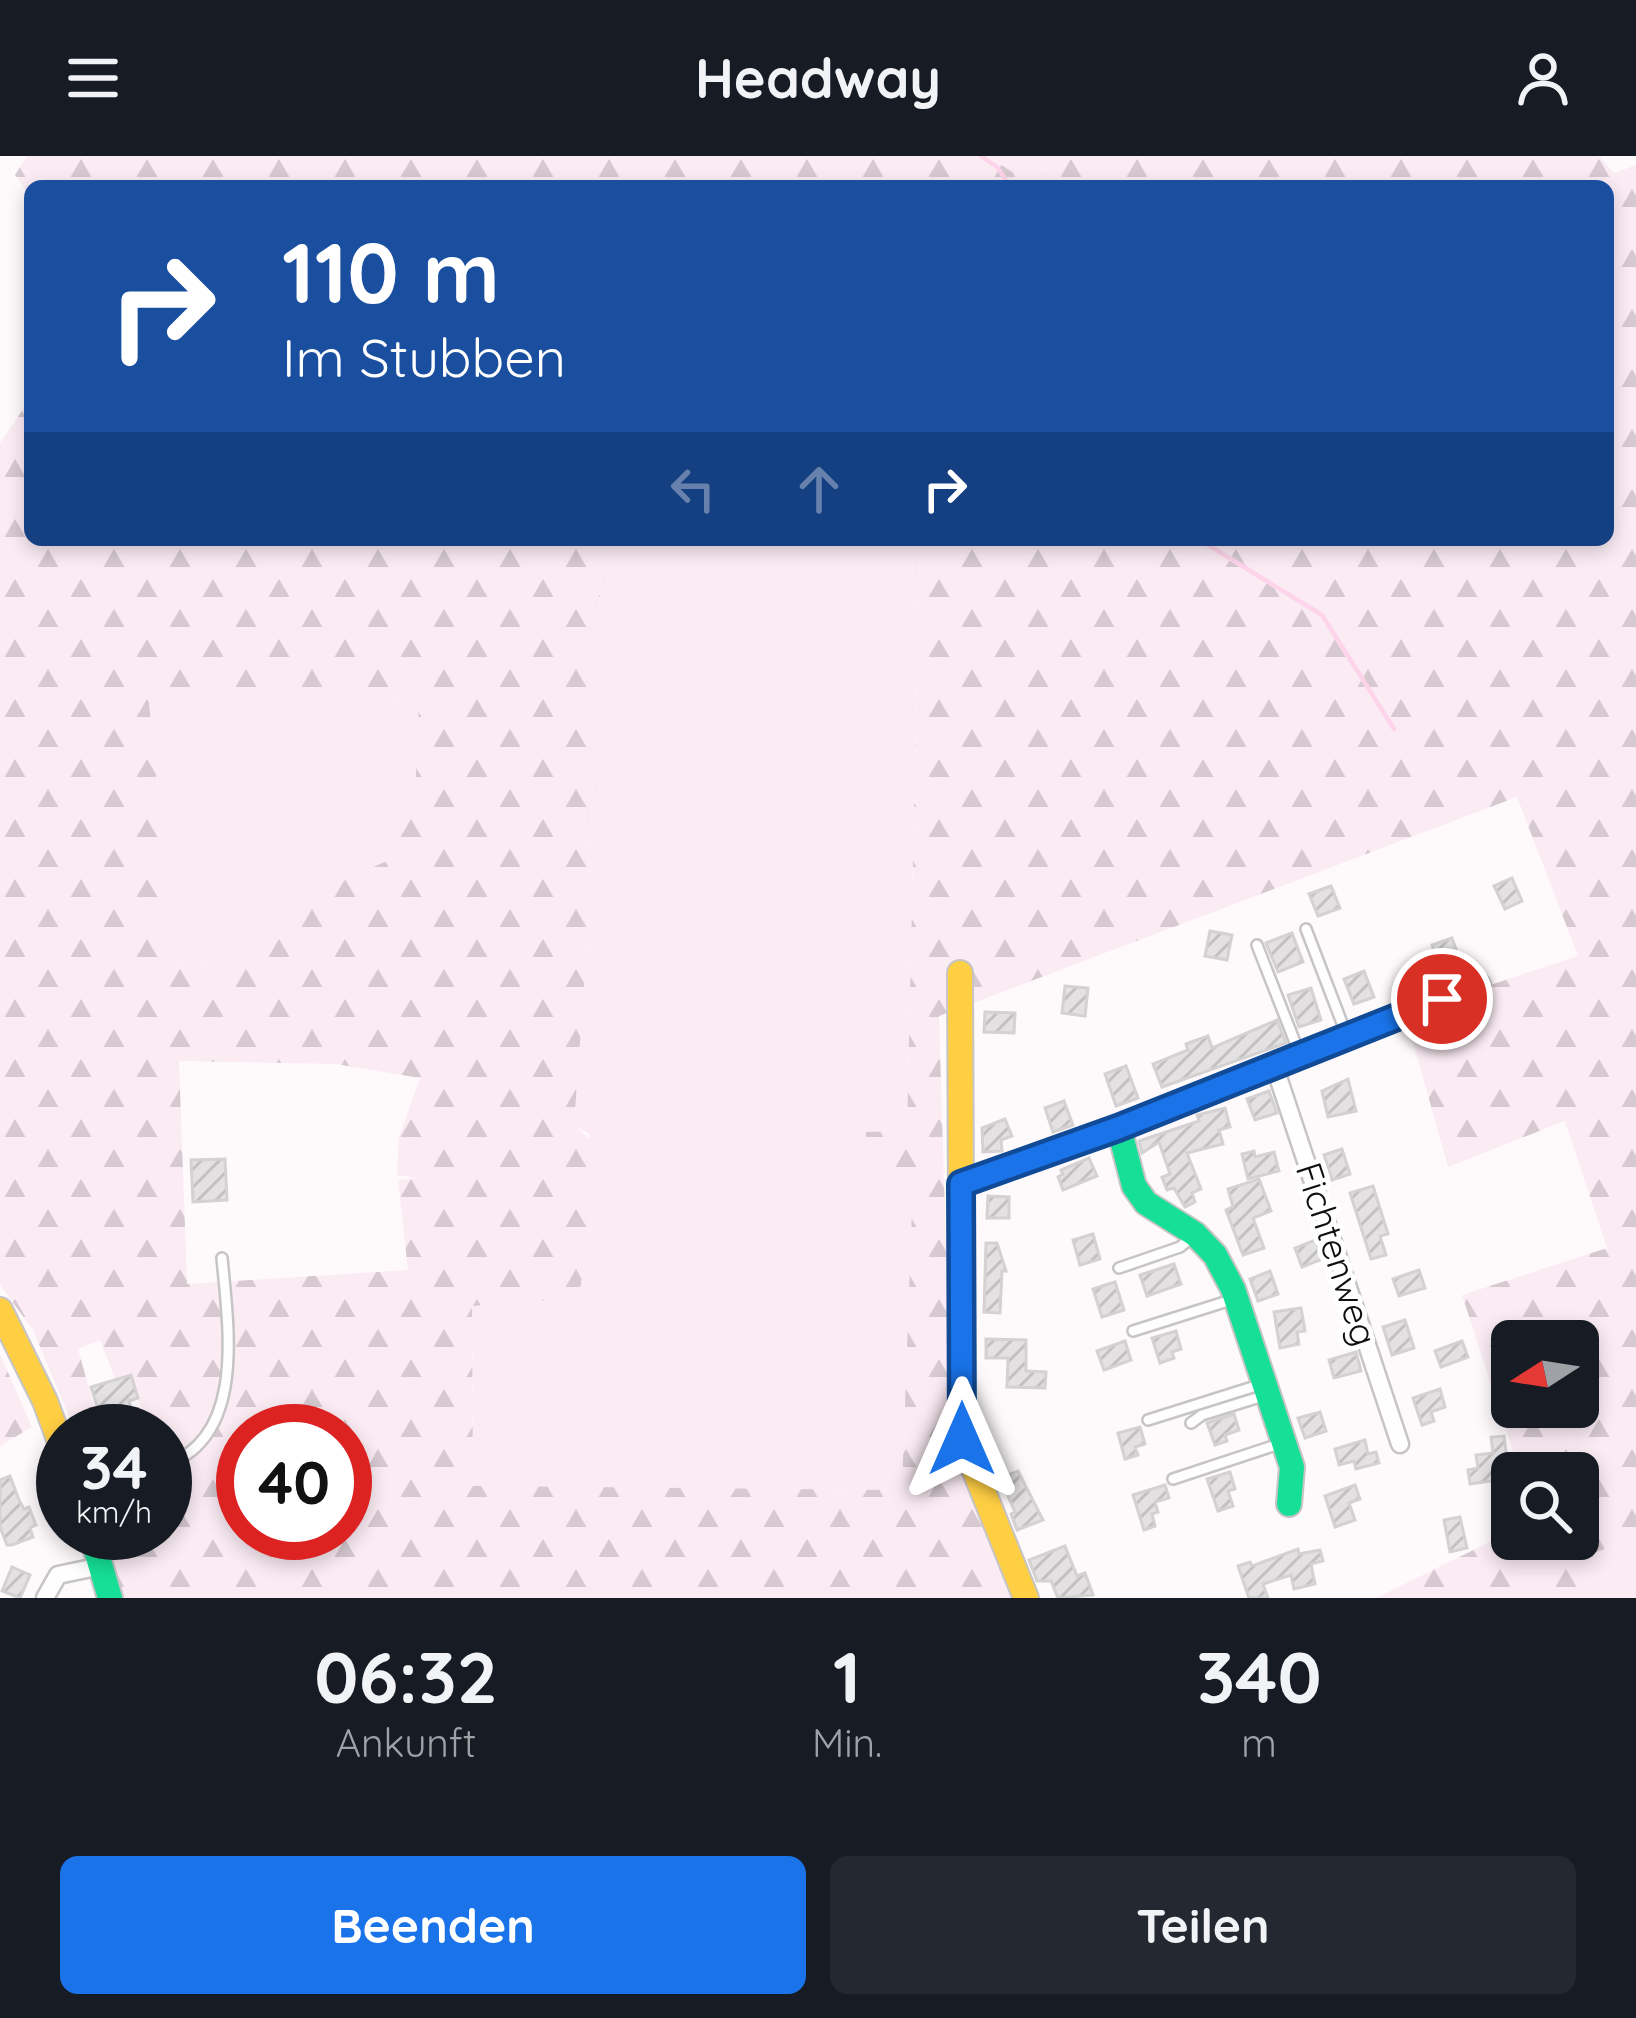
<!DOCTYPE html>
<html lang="de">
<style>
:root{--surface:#171b24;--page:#242831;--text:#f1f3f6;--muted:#9ea1a6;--accent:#1a73e8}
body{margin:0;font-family:Quicksand,sans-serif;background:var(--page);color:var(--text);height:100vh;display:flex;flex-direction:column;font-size:45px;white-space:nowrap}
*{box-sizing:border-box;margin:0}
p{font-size:39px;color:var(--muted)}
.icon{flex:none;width:66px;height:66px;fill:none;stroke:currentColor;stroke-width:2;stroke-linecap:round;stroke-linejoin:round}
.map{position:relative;height:1442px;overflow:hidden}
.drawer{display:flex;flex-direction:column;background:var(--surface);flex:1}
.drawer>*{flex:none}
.top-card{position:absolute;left:24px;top:24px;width:1590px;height:366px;border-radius:18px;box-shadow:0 6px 18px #0003;background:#1a4fa0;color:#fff;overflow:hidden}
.needle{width:78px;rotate:258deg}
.tools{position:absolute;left:1491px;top:1164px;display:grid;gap:24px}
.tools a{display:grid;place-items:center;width:108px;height:108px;border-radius:18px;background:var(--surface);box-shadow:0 6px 18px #0003;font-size:60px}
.speed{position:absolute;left:36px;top:1248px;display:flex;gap:24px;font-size:60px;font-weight:700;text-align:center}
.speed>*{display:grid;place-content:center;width:156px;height:156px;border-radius:50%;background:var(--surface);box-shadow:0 6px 18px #0003;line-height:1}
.speed small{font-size:30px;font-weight:400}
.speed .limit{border:18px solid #d22;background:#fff;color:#111}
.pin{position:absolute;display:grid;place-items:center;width:102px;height:102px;color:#fff;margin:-51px;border:6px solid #fff;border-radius:50%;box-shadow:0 3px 12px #0007}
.me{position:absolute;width:132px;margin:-66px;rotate:0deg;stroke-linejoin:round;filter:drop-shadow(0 0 9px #0008)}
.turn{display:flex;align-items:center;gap:42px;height:252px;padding:0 60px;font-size:54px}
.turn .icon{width:156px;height:156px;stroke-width:2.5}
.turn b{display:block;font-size:84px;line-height:102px}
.lanes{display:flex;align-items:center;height:114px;padding:0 60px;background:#0003;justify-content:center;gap:60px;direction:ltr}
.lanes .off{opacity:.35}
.eta{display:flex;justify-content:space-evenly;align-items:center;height:204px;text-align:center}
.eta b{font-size:72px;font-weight:700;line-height:84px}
.cta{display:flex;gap:24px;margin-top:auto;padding:24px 60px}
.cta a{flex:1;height:138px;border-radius:18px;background:var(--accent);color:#fff;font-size:48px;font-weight:700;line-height:138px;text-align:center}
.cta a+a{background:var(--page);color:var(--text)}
header{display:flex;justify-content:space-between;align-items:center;height:156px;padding:0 60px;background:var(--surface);font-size:54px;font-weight:700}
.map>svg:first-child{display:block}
.grass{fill:#fbecf4}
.forest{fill:url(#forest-firs);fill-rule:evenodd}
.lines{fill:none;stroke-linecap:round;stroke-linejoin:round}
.stream{stroke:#fdd4ea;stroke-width:4.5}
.building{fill:url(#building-hatch);stroke:#d4d1d3;stroke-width:3}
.lane-casing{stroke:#c6c4c5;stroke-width:14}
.street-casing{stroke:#c6c4c5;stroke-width:21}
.fast-casing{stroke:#c6c4c5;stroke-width:28}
.slow-casing{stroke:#c6c4c5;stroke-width:28}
.lane{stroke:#fffeff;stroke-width:9}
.street{stroke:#fffeff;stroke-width:16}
.fast{stroke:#16e098;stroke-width:24}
.slow{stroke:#ffcf43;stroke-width:24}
.route-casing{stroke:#114b97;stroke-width:30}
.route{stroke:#1a73e8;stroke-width:21}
.labels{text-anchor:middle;stroke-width:10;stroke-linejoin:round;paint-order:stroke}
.street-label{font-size:36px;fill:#100e0f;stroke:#fff}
</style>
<header><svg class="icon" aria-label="menu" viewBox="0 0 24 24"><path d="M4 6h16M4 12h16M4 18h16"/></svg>Headway<svg class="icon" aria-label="person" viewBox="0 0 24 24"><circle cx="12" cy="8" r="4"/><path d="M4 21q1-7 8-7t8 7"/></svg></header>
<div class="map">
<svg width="1636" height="1442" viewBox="0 0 1636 1442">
<defs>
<pattern id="forest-firs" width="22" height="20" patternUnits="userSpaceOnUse" patternTransform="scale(3)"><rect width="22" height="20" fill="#fbecf4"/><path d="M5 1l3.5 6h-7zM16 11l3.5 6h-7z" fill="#d6c9d0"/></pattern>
<pattern id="building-hatch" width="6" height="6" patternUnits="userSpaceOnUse" patternTransform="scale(3)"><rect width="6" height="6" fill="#e4e1e3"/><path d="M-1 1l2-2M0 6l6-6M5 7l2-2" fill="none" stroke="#c3c0c2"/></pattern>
</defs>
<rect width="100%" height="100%" fill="#fefafc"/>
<!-- grass -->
<g class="grass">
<path d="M988,0H1080L1023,23Z"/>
<path d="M602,384H920L907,976L866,977V1022L889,1023L912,1051L903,1334L473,1331L472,1149L579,1142L595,1026L589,978L574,969L586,802Z"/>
<path d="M148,536L419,544L415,645L400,646L395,701L287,762L249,804L160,811L159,648Z"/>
<path d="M1636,1381V1442H1584L1594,1397Z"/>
</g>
<!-- forest -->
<g class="forest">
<path d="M27,0H988L1023,23L1080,0H1599L1614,17L1636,9V1381L1594,1397L1584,1442H1376L1512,1375V1383H1578V1317H1520L1462,1139L1607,1092L1565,965L1448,1011L1405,857L1578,800L1517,641L939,860L952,1290L1015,1442H122L104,1377H165V1275H149L131,1220L116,1225L100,1184L78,1193L101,1275H75L33,1174L0,1129V287L30,243V384H602L586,803L574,969L598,991L607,1019L595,1026L579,1142L472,1150L473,1330L902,1334L912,1051L889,1023L866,1022V976L907,975L920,384H1608V30H30V40L15,19ZM148,537L419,544L415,644L400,645L395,701L322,735L287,762L249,804L161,811L159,648ZM179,905L336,908L420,922L399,981L397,1019L419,1022L398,1024L408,1114L187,1128ZM1512,1185H1578V1251H1512ZM243,1275H345V1377H243Z"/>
<path d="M0,1198L32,1271L0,1290Z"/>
</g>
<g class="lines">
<!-- stream -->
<g class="stream">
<path d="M981,0L997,11L1010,30"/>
<path d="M1200,384L1322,459L1394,573"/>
</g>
</g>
<!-- building -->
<g class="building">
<path d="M1512,722L1522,745L1505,753L1494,730Z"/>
<path d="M1331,730L1340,752L1318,760L1309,738Z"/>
<path d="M1210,775L1232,779L1227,804L1205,800Z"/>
<path d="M1292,777L1303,806L1278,816L1266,787Z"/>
<path d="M1452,782L1461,807L1441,814L1432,789Z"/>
<path d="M1421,810L1428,831L1407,838L1400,817Z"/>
<path d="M1364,815L1374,841L1354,848L1344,823Z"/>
<path d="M1065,830L1088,832L1085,860L1062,857Z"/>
<path d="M1311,832L1321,864L1299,871L1288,839Z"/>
<path d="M985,856L1015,857L1014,877L984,876Z"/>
<path d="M1277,864L1286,887L1162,931L1153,908L1188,894L1186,888L1208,880L1212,892Z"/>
<path d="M1126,910L1138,942L1116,950L1105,918Z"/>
<path d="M1348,923L1356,955L1328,961L1322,935Z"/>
<path d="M1269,935L1277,957L1255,964L1247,943Z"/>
<path d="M1064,945L1073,969L1053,976L1045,952Z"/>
<path d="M1225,952L1230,971L1219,974L1223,988L1187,997L1201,1033L1192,1037L1195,1046L1185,1051L1174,1032L1167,1034L1162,1021L1170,1018L1159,986L1142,997L1139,985L1199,965L1197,959Z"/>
<path d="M1005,963L1012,980L1001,984L1002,995L983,996L982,972Z"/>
<path d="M1342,993L1350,1018L1332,1024L1324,999Z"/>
<path d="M1254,995L1255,1001L1274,996L1279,1015L1248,1023L1242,998Z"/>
<path d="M1089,1002L1097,1020L1063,1034L1058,1021L1063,1018L1061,1014Z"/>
<path d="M225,1003L227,1044L193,1046L191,1004Z"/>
<path d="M1259,1023L1271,1055L1253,1062L1264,1092L1243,1099L1226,1054L1233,1051L1228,1033Z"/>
<path d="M1373,1030L1388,1078L1380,1080L1386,1099L1371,1103L1350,1037Z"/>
<path d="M988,1040L1009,1041V1062H987Z"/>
<path d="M1093,1078L1100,1103L1080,1109L1073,1084Z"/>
<path d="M1318,1083L1325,1102L1302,1111L1295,1092Z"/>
<path d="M986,1087H997L1006,1115H1002L1000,1157L984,1156Z"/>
<path d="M1174,1108L1181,1128L1147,1140L1140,1119Z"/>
<path d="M1419,1114L1425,1132L1399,1140L1393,1123Z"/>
<path d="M1270,1115L1278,1138L1258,1145L1250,1123Z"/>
<path d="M1115,1126L1124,1154L1102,1161L1093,1133Z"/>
<path d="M1301,1152L1305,1175L1297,1176L1299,1188L1280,1192L1274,1156Z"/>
<path d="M1405,1164L1414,1192L1392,1199L1383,1171Z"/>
<path d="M1176,1175L1181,1193L1172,1196L1174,1202L1160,1207L1152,1182Z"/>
<path d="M986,1183L1026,1184V1215L1046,1216L1045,1232L1007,1231L1008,1202H986Z"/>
<path d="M1125,1185L1131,1204L1104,1214L1097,1195Z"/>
<path d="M1462,1185L1468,1201L1441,1211L1435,1195Z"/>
<path d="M1356,1196L1361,1215L1334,1222L1329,1204Z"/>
<path d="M131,1219L138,1242L129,1245L137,1275H105L91,1231Z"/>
<path d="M1440,1233L1445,1251L1431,1256L1434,1265L1422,1269L1413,1242Z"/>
<path d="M1320,1256L1326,1275L1305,1282L1298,1262Z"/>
<path d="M1234,1258L1239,1274L1225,1279L1227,1285L1215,1289L1207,1267Z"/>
<path d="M1140,1271L1145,1288L1135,1291L1138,1299L1125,1303L1118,1277Z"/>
<path d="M1504,1280L1508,1309L1497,1311L1498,1324L1470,1328L1468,1314L1478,1312L1476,1299L1493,1297L1491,1281Z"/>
<path d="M1365,1284L1368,1298L1376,1296L1379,1307L1356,1313L1354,1305L1339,1309L1335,1293Z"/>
<path d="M1018,1315L1043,1364L1017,1374L1011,1358L1015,1356L1000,1322Z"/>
<path d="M1230,1316L1235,1333L1228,1335L1233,1350L1218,1355L1207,1323Z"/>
<path d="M10,1320L19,1344L24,1353L29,1351L36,1369L30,1372L33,1381L12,1389H7L0,1371V1324Z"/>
<path d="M1165,1329L1169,1342L1155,1346L1158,1356L1152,1358L1155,1370L1144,1374L1133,1339Z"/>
<path d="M1355,1329L1360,1343L1349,1347L1355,1364L1335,1371L1325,1340Z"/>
<path d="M1460,1361L1467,1392L1450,1396L1444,1364Z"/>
<path d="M1065,1390L1077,1420L1085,1417L1093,1439L1058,1442L1051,1425H1037L1029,1404Z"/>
<path d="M1298,1393L1299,1398L1320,1394L1323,1405L1311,1408L1315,1428L1294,1433L1291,1419L1263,1428L1268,1442H1249L1238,1410L1250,1406L1252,1410Z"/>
<path d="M12,1411L30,1419L20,1442L2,1435Z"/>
</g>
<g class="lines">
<defs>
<g id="lane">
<path d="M1306,773L1347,880"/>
<path d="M1257,789L1300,899"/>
<path d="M1119,1112L1180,1091L1191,1082"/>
<path d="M1133,1175L1231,1144"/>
<path d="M1148,1264L1259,1229"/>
<path d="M1191,1267L1202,1259L1263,1240"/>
<path d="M165,1309C247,1282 228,1169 222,1102"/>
<path d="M1173,1323L1279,1288"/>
</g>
<g id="street">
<path d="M1274,909L1400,1288"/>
<path d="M45,1442L58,1419L101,1410"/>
</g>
<g id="fast">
<path d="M1119,972L1134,1030L1146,1047L1195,1078L1215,1099L1233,1133L1292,1311L1289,1348"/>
<path d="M961,1027L1119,972L1478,829"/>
<path d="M91,1377L110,1442"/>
</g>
<g id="slow">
<path d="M960,817L962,1283L1026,1442"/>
<path d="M0,1154L45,1245L63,1294"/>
</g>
</defs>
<!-- lane casing -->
<use href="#lane" class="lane-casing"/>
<!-- street casing -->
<use href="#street" class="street-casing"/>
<!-- fast casing -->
<use href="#fast" class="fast-casing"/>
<!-- slow casing -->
<use href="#slow" class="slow-casing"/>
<!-- lane -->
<use href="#lane" class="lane"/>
<!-- street -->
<use href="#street" class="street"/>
<!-- fast -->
<use href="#fast" class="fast"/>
<!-- slow -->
<use href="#slow" class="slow"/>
</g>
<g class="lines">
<defs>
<path id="route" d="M962,1283L961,1028L1118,972L1442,843"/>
</defs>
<!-- route casing -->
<use href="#route" class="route-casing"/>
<!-- route -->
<use href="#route" class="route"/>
</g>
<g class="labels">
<!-- street labels -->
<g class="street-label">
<text transform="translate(1337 1098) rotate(72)" y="13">Fichtenweg</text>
</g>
</g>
</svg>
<div class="tools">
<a><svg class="needle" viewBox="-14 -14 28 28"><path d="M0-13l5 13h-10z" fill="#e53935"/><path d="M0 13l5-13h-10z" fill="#9ea1a6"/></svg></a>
<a><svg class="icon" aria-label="search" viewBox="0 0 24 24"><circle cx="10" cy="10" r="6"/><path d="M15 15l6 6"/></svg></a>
</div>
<div class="speed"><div>34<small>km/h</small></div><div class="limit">40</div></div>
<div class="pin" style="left:1442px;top:843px;background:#d93025"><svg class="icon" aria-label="arrive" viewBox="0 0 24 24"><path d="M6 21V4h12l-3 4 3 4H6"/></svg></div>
<svg class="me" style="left:962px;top:1283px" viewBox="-20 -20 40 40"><path d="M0-17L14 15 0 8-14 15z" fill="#1a73e8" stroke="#fff" stroke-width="4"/></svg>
<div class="top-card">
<div class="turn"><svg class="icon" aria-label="right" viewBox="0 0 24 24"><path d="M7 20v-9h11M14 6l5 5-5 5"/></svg><div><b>110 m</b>Im Stubben</div></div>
<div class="lanes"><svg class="icon off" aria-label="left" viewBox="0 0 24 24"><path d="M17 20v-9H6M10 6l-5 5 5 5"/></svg><svg class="icon off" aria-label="ahead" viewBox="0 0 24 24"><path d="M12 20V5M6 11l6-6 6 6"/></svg><svg class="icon" aria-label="right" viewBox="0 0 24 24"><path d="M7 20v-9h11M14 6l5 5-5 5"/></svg></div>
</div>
</div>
<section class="drawer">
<div class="eta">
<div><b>06:32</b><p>Ankunft</p></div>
<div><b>1</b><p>Min.</p></div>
<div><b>340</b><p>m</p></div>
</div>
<div class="cta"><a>Beenden</a><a>Teilen</a></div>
</section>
